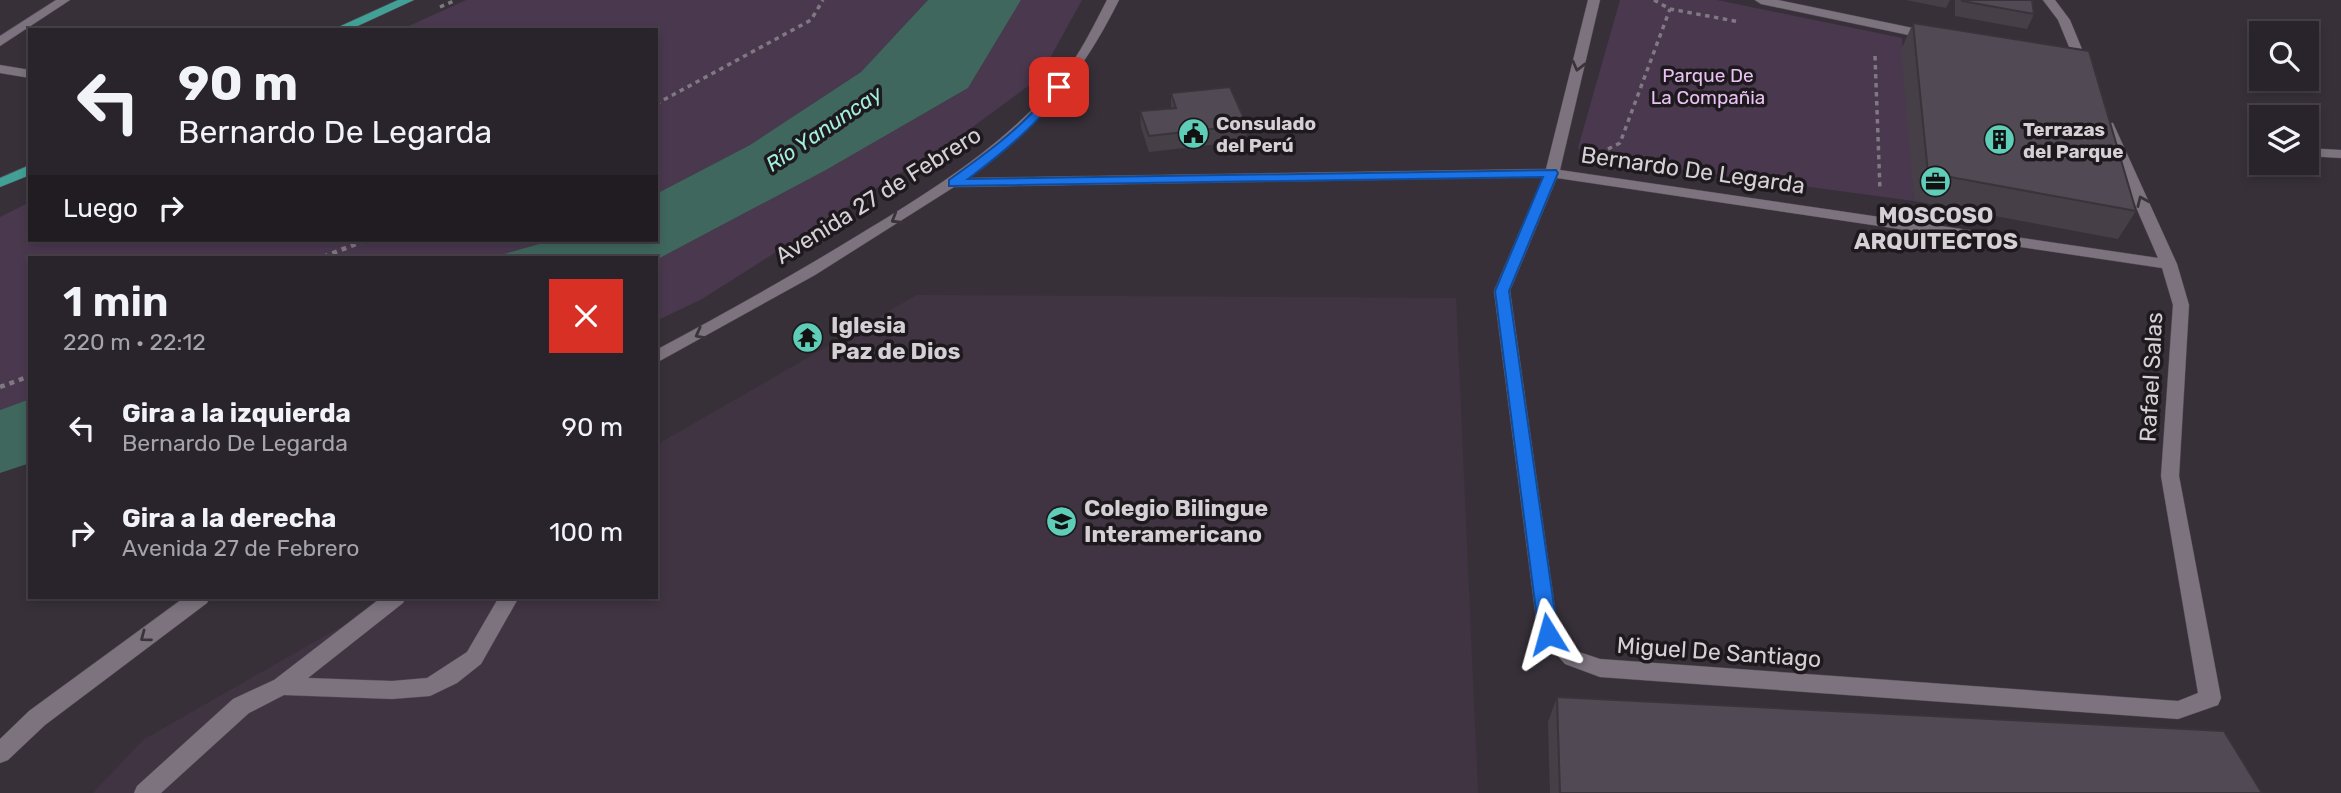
<!DOCTYPE html>
<html lang="es">
<meta charset="utf-8">
<style>
:root{--surface:#29242b;--page:#312c33;--text:#f1f3f6;--muted:#a5a4a9;--line:#454147}
body{margin:0;font-family:Rubik,sans-serif;background:var(--page);color:var(--text);height:100vh;display:flex;flex-direction:column;font-size:26px;white-space:nowrap}
*{box-sizing:border-box;margin:0}
p{font-size:23px;color:var(--muted)}
.icon{flex:none;width:38px;height:38px;fill:none;stroke:currentColor;stroke-width:2;stroke-linecap:round;stroke-linejoin:round}
.map{position:relative;flex:1;overflow:hidden}
.drawer{position:absolute;left:28px;top:256px;width:630px;height:343px;display:flex;flex-direction:column;background:var(--surface);border-radius:0px;box-shadow:0 4px 10px #0003,0 0 0 2px var(--line)}
.drawer>*{flex:none}
.banner{position:absolute;left:28px;top:28px;width:630px;height:214px;border-radius:0px;box-shadow:0 4px 10px #0003,0 0 0 2px var(--line);background:#29242b;color:var(--text);overflow:hidden}
.tools{position:absolute;left:2249px;top:21px;display:grid;gap:14px}
.tools a{display:grid;place-items:center;width:70px;height:70px;border-radius:0px;background:var(--surface);box-shadow:0 4px 10px #0003,0 0 0 2px var(--line);font-size:35px}
.pin{position:absolute;display:grid;place-items:center;width:60px;height:60px;color:#fff;margin:-30px;border-radius:14px;box-shadow:0 4px 10px #0006}
.me{position:absolute;width:77px;margin:-38px;rotate:352deg;stroke-linejoin:round;filter:drop-shadow(0 0 5px #0008)}
.turn{display:flex;align-items:center;gap:24px;height:147px;padding:0 35px;font-size:32px}
.turn .icon{width:91px;height:91px;stroke-width:2.5}
.turn b{display:block;font-size:49px;line-height:60px}
.then{display:flex;align-items:center;height:66px;padding:0 35px;background:#0003;gap:14px;font-size:26px}
.round{display:grid;place-items:center;flex:none;width:74px;height:74px;border-radius:0px;background:var(--page)}
.headline{display:flex;align-items:center;justify-content:space-between;height:119px;padding:0 35px}
h1{font-size:42px;font-weight:600;line-height:52px}
ul{padding:0;list-style:none}
li{display:flex;align-items:center;gap:21px;height:105px;padding:0 35px}
li div{flex:1}
li b{display:block;font-size:26px}
li em{font-style:normal}
.map>svg:first-child{display:block}
.built{fill:#403443}
.green{fill:#4a384f}
.water{fill:#3f675e}
.lines{fill:none;stroke-linecap:round;stroke-linejoin:round}
.minor-casing{stroke:#524c53;stroke-width:1}
.major-casing{stroke:#524c53;stroke-width:1}
.path-far1{stroke:#7f7981;stroke-width:3.5;stroke-dasharray:4.5 4.5;stroke-linecap:butt}
.path{stroke:#7f7981;stroke-width:4.5;stroke-dasharray:5 5;stroke-linecap:butt}
.minor{fill:#7c737e;fill-rule:evenodd}
.major{fill:#41a196;fill-rule:evenodd}
.wall{fill:#463f47}
.building{fill:#514953;stroke:#39333a;stroke-width:2}
.oneway{stroke:#3a343a}
.route{fill:#1a73e8;stroke:#114b97;stroke-width:2}
.labels{text-anchor:middle;stroke-width:7;stroke-linejoin:round;paint-order:stroke}
.far-park-label{font-size:19px;fill:#e9c2f3;stroke:#1d191d}
.far-poi-label{font-size:19px;font-weight:bold;fill:#d5d0d6;stroke:#1d191d;text-anchor:start}
.far-water-label{font-size:21px;font-style:italic;fill:#a3efdd;stroke:#1d191d}
.street-label{font-size:23px;fill:#d5d0d6;stroke:#1d191d}
.poi-label{font-size:23px;font-weight:bold;fill:#d5d0d6;stroke:#1d191d;text-anchor:start}
</style>
<div class="map">
<svg width="2341" height="793" viewBox="0 0 2341 793">
<rect width="100%" height="100%" fill="#373039"/>
<!-- built -->
<path class="built" d="M917,295L1456,298L1478,793H93L143,740L393,597H656V445Z"/>
<!-- green -->
<g class="green">
<path d="M466,0H928L861,72L750,145L656,194V30H400Z"/>
<path d="M1021,0H1082L1039,78L970,129L702,299L656,321V260L826,170L968,88Z"/>
<path d="M1620,0H1717L1902,38L1914,201L1592,158L1583,154L1578,148Z"/>
<path d="M30,202V240H553L493,257H30V399L0,410V217Z"/>
</g>
<!-- water -->
<g class="water">
<path d="M928,0H1021L968,88L826,170L656,260V257H493L553,240H656V194L750,145L861,72Z"/>
<path d="M30,399V463L0,473V410Z"/>
</g>
<g class="lines">
<defs>
<g id="minor">
<path d="M56,0H70L0,46V36Z"/>
<path d="M1107,0H1119C1082,75 1036,130 967,178L1546,169L1588,0H1600L1560,170L2158,258L2101,126L2103,123H2113L2177,264L2189,305L2179,476L2221,698L2218,705L2178,719L1600,677L1565,664L1538,634L1494,291L1543,177L954,187L815,275L656,363V350C727,312 797,273 865,231C936,188 1007,143 1061,78C1080,54 1093,27 1107,0ZM1557,178L2162,268L2173,305L2161,476L2198,693L2178,701L1600,659L1579,652L1558,630L1510,291Z"/>
<path d="M1755,0H1778L1932,32L1938,36L1932,40L1761,4Z"/>
<path d="M2043,0H2055L2070,20L2091,71L2090,74L2085,75L2079,71L2058,20Z"/>
<path d="M0,65L30,70V78L0,73Z"/>
<path d="M2306,148L2341,150V158L2306,156Z"/>
<path d="M185,597H210L207,603L45,725L8,760L0,763V739L29,711Z"/>
<path d="M382,597H406L403,603L308,678L392,681L427,678L467,652L499,597H519L481,664L457,683L430,696L392,699L284,695L249,713L161,793H134L137,786L233,699L274,680Z"/>
</g>
<g id="major">
<path d="M398,0H414L349,30H332Z"/>
<path d="M30,165V175L0,187V178Z"/>
</g>
</defs>
<!-- minor casing -->
<use href="#minor" class="minor-casing"/>
<!-- major casing -->
<use href="#major" class="major-casing"/>
<!-- path-far1 -->
<g class="path-far1">
<path d="M1654,0L1670,9L1740,22"/>
<path d="M440,7L456,0"/>
<path d="M1875,56L1880,190"/>
<path d="M656,104L811,20L823,0"/>
<path d="M1608,149L1620,143L1670,9"/>
</g>
<!-- path -->
<g class="path">
<path d="M323,257L366,240"/>
<path d="M0,387L30,376"/>
</g>
<!-- minor -->
<use href="#minor" class="minor"/>
<!-- major -->
<use href="#major" class="major"/>
</g>
<!-- wall -->
<g class="wall">
<path d="M1906,0H1950L1946,8Z"/>
<path d="M1955,0H2032L2034,14L2027,29L1955,16Z"/>
<path d="M1913,23L2136,211L2118,239L1914,201L1901,50Z"/>
<path d="M1171,93L1247,125L1246,141L1149,152L1141,127L1140,111L1171,108Z"/>
<path d="M1557,697L2262,793H1550L1548,722Z"/>
</g>
<!-- building -->
<g class="building">
<path d="M1962,0H2032L2034,14L1962,1Z"/>
<path d="M1913,23L2089,51L2136,211L1928,173Z"/>
<path d="M1230,87L1247,125L1149,136L1140,111L1176,108L1171,93Z"/>
<path d="M1557,697L2224,731L2262,793H1560Z"/>
</g>
<!-- one-way arrows -->
<defs><path id="oneway-chevron" d="M-2-3.5L2.5 0L-2 3.5" fill="none" stroke-width="1.6" stroke-linecap="round" stroke-linejoin="round" transform="scale(1.75)"/></defs>
<g class="oneway">
<use href="#oneway-chevron" transform="translate(1578 66) rotate(104)"/>
<use href="#oneway-chevron" transform="translate(2142 201) rotate(-114)"/>
<use href="#oneway-chevron" transform="translate(896 219) rotate(149)"/>
<use href="#oneway-chevron" transform="translate(700 334) rotate(152)"/>
<use href="#oneway-chevron" transform="translate(145 637) rotate(143)"/>
</g>
<!-- route -->
<path class="route" d="M1059,84L1065,87C1038,124 1004,152 968,179L1556,170L1558,173L1509,291L1558,634L1555,639L1548,642L1542,639L1539,634L1495,291L1543,177L949,186V180C981,157 1015,133 1041,103C1047,96 1050,87 1059,84Z"/>
<!-- icons -->
<defs>
<symbol id="civic-disc" viewBox="-11 -11 22 22"><circle r="9.5" fill="#5eceb8" stroke="#1d191d"/><path d="M-.6-6.5H3V-4.5H.6V-3L4-1V1h2V6H-6V1h2V-1L-.6-3ZM-1.2 2.5V6h2.4V2.5Z" fill="#111"/></symbol>
<symbol id="building-disc" viewBox="-11 -11 22 22"><circle r="9.5" fill="#5eceb8" stroke="#1d191d"/><path d="M-4-6H4V6H1V3H-1V6H-4ZM-2.5-4.3h1.7v1.8h-1.7ZM.8-4.3h1.7v1.8H.8ZM-2.5-1h1.7V.8h-1.7ZM.8-1h1.7V.8H.8Z" fill="#111"/></symbol>
<symbol id="office-disc" viewBox="-11 -11 22 22"><circle r="9.5" fill="#5eceb8" stroke="#1d191d"/><path d="M-6-3h4V-5.5h4V-3h4V5H-6ZM-1-4.5V-3h2v-1.5ZM-6 0V1H6V0Z" fill="#111"/></symbol>
<symbol id="temple-disc" viewBox="-11 -11 22 22"><circle r="9.5" fill="#5eceb8" stroke="#1d191d"/><path d="M0-6L5-2H3V0L6.5 2.5H4V6H1.5V3h-3V6H-4V2.5H-6.5L-3 0V-2H-5Z" fill="#111"/></symbol>
<symbol id="school-disc" viewBox="-11 -11 22 22"><circle r="9.5" fill="#5eceb8" stroke="#1d191d"/><path d="M0-5L7-2L0 1L-7-2ZM-4 1L0 2.5L4 1V4Q0 6-4 4Z" fill="#111"/></symbol>
</defs>
<g fill-rule="evenodd">
<use href="#civic-disc" x="1176" y="116" width="35" height="35"/>
<use href="#building-disc" x="1982" y="122" width="35" height="35"/>
<use href="#office-disc" x="1918" y="164" width="35" height="35"/>
<use href="#temple-disc" x="790" y="320" width="35" height="35"/>
<use href="#school-disc" x="1044" y="504" width="35" height="35"/>
</g>
<g class="labels">
<!-- far-park labels -->
<g class="far-park-label">
<text x="1708" y="82">Parque De<tspan x="1708" dy="22">La Compañia</tspan></text>
</g>
<!-- far-poi labels -->
<g class="far-poi-label">
<text x="1216" y="130">Consulado<tspan x="1216" dy="22">del Perú</tspan></text>
<text x="2023" y="136">Terrazas<tspan x="2023" dy="22">del Parque</tspan></text>
</g>
<!-- far-water labels -->
<g class="far-water-label">
<text transform="translate(824 129) rotate(-34)" y="7">Río Yanuncay</text>
</g>
<!-- street labels -->
<g class="street-label">
<text transform="translate(1693 170) rotate(8)" y="8">Bernardo De Legarda</text>
<text transform="translate(878 195) rotate(-32)" y="8">Avenida 27 de Febrero</text>
<text transform="translate(2151 377) rotate(-87)" y="8">Rafael Salas</text>
<text transform="translate(1719 652) rotate(4)" y="8">Miguel De Santiago</text>
</g>
<!-- poi labels -->
<g class="poi-label">
<text x="1936" y="223" text-anchor="middle">MOSCOSO<tspan x="1936" dy="26">ARQUITECTOS</tspan></text>
<text x="831" y="333">Iglesia<tspan x="831" dy="26">Paz de Dios</tspan></text>
<text x="1084" y="516">Colegio Bilingue<tspan x="1084" dy="26">Interamericano</tspan></text>
</g>
</g>
</svg>
<div class="tools">
<a><svg class="icon" aria-label="search" viewBox="0 0 24 24"><circle cx="10" cy="10" r="6"/><path d="M15 15l6 6"/></svg></a>
<a><svg class="icon" aria-label="layers" viewBox="0 0 24 24"><path d="M12 4l9 5-9 5-9-5zM3 14l9 5 9-5"/></svg></a>
</div>
<div class="pin" style="left:1059px;top:87px;background:#d93025"><svg class="icon" aria-label="arrive" viewBox="0 0 24 24"><path d="M6 21V4h12l-3 4 3 4H6"/></svg></div>
<svg class="me" style="left:1548px;top:634px" viewBox="-20 -20 40 40"><path d="M0-17L14 15 0 8-14 15z" fill="#1a73e8" stroke="#fff" stroke-width="4"/></svg>
<div class="banner">
<div class="turn"><svg class="icon" aria-label="left" viewBox="0 0 24 24"><path d="M17 20v-9H6M10 6l-5 5 5 5"/></svg><div><b>90 m</b>Bernardo De Legarda</div></div>
<div class="then">Luego<svg class="icon" aria-label="right" viewBox="0 0 24 24"><path d="M7 20v-9h11M14 6l5 5-5 5"/></svg></div>
</div>
<section class="drawer">
<div class="headline"><div><h1>1 min</h1><p>220 m · 22:12</p></div><a class="round" style="background:#d93025;color:#fff"><svg class="icon" aria-label="close" viewBox="0 0 24 24"><path d="M6 6l12 12M18 6L6 18"/></svg></a></div>
<ul>
<li><svg class="icon" aria-label="left" viewBox="0 0 24 24"><path d="M17 20v-9H6M10 6l-5 5 5 5"/></svg><div><b>Gira a la izquierda</b><p>Bernardo De Legarda</p></div><em>90 m</em></li>
<li><svg class="icon" aria-label="right" viewBox="0 0 24 24"><path d="M7 20v-9h11M14 6l5 5-5 5"/></svg><div><b>Gira a la derecha</b><p>Avenida 27 de Febrero</p></div><em>100 m</em></li>
</ul>
</section>
</div>
